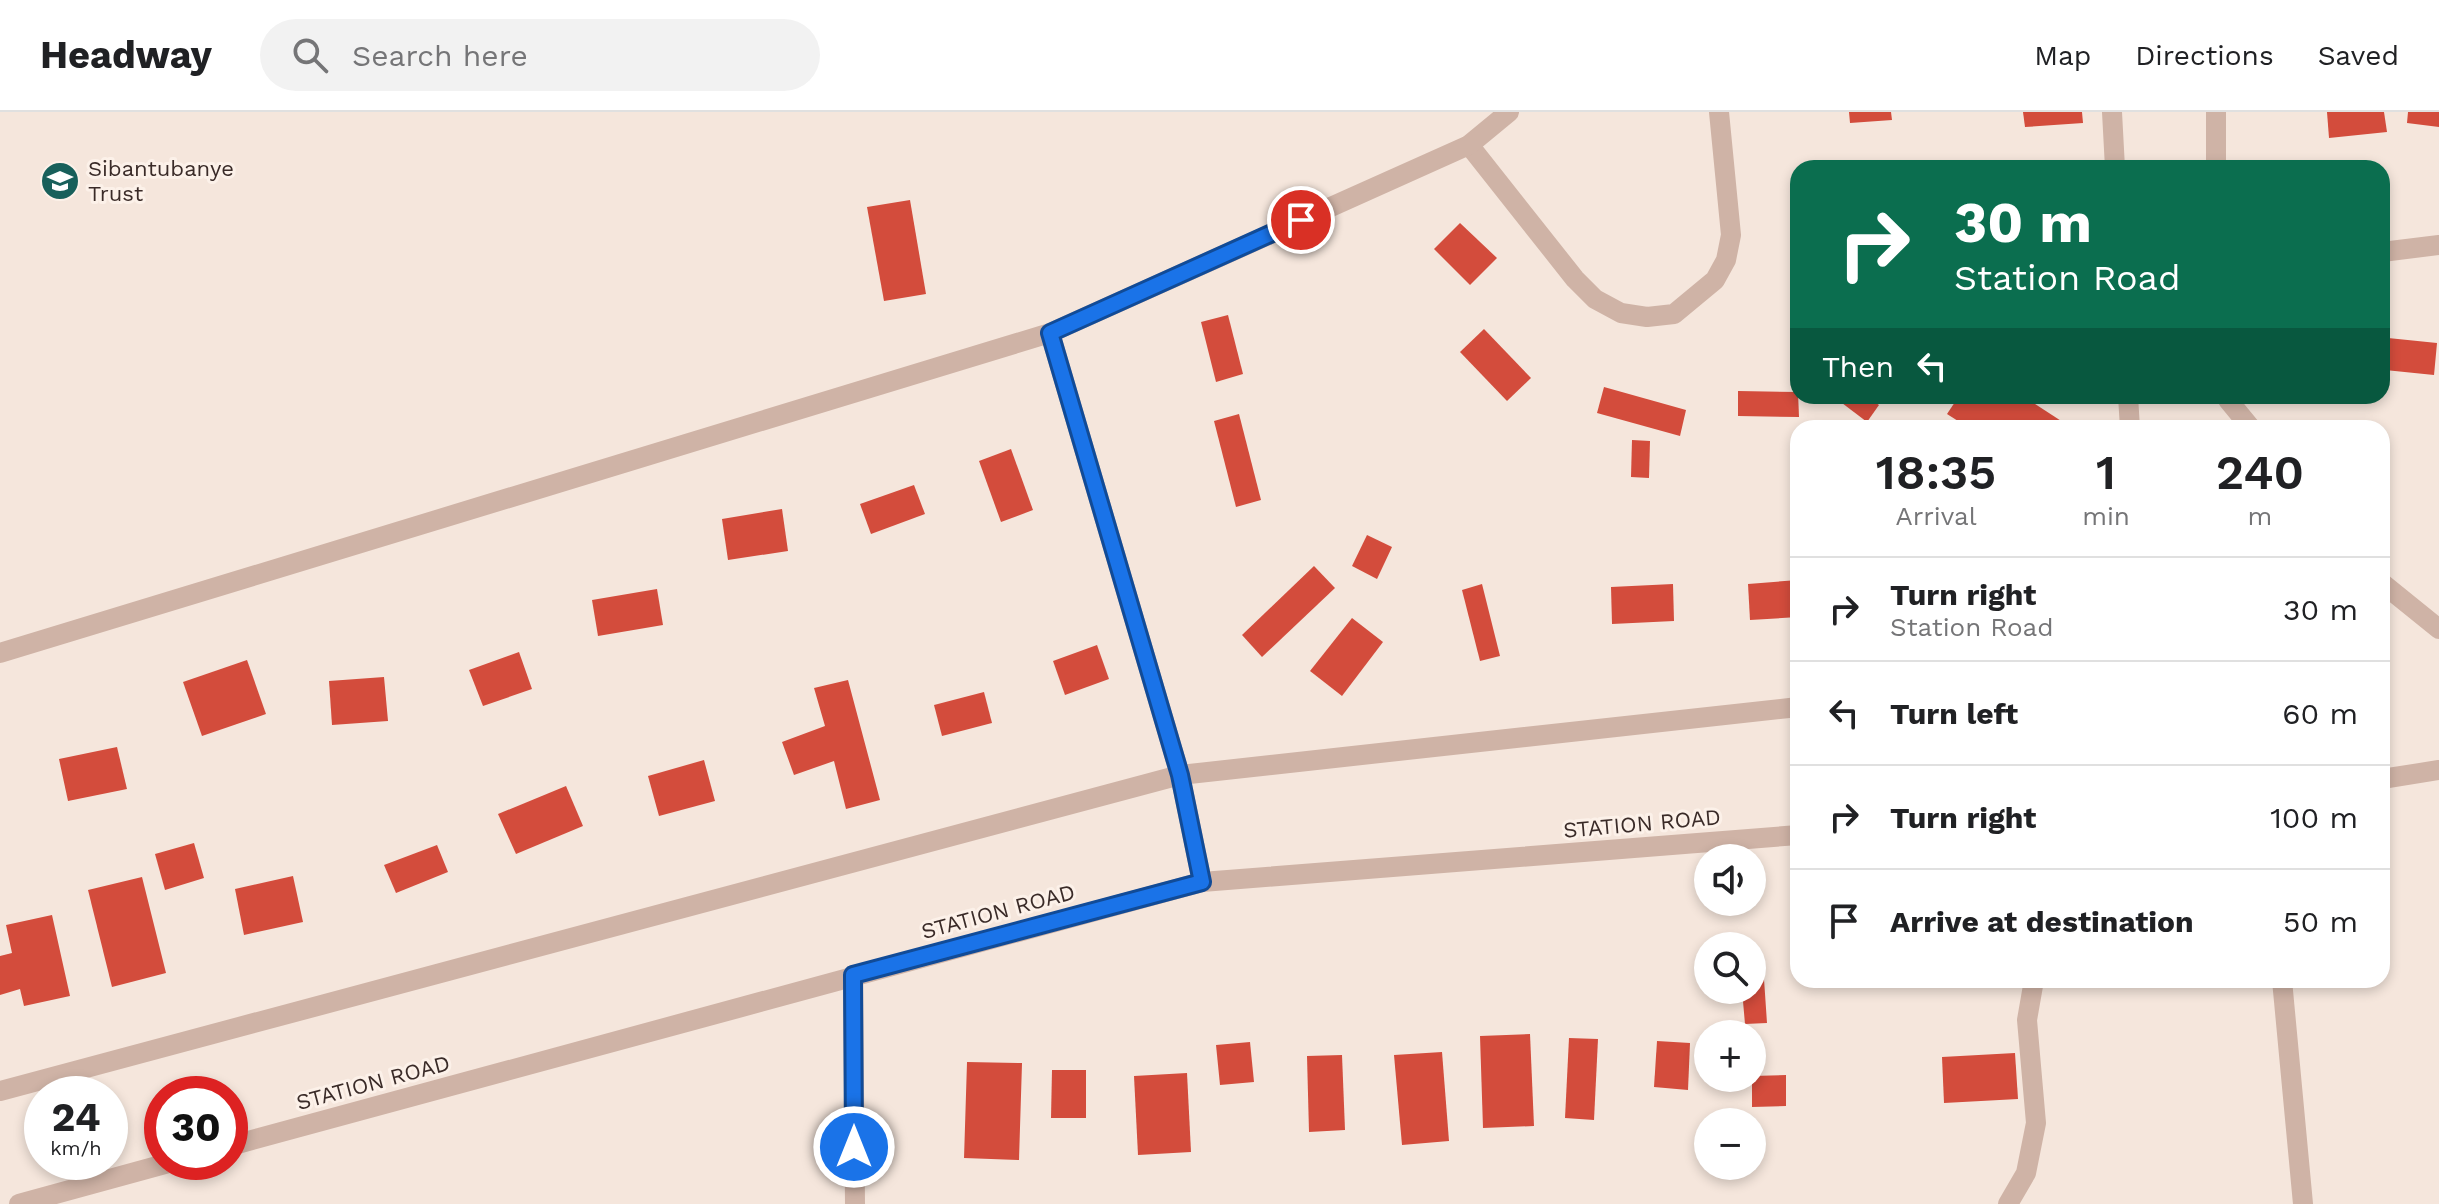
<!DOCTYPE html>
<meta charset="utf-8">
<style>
:root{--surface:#fff;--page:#f2f2f2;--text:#202124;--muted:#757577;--line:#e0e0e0}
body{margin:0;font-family:"Work Sans",sans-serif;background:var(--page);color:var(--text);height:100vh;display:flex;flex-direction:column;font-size:30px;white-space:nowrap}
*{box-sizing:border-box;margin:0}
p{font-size:26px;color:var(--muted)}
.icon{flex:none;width:44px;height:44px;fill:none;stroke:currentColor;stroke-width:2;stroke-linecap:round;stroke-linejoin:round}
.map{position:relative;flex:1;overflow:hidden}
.drawer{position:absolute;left:1790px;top:308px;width:600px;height:568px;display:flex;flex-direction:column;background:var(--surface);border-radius:24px;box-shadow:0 4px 12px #0003}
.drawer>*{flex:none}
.banner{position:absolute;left:1790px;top:48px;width:600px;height:244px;border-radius:24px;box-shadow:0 4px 12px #0003;background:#0b6e4f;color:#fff;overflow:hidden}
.buttons{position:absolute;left:1694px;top:732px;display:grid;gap:16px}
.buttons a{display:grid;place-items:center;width:72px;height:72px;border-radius:50%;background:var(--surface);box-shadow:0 4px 12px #0003;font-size:40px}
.speed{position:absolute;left:24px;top:964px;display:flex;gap:16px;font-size:40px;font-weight:700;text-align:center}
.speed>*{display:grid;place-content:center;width:104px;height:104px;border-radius:50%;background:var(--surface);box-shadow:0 4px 12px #0003;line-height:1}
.speed small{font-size:20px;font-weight:400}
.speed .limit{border:12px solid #d22;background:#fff;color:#111}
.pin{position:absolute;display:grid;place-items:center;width:68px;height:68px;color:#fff;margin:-34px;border:4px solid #fff;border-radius:50%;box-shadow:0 2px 8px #0007}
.me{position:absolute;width:88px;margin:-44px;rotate:0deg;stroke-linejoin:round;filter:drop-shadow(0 0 6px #0008)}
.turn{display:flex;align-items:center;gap:28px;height:168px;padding:0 32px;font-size:36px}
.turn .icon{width:104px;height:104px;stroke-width:2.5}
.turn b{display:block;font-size:56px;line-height:68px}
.then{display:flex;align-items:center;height:76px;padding:0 32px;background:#0003;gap:16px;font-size:30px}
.eta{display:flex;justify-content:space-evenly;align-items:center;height:136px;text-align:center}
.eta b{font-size:48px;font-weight:600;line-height:56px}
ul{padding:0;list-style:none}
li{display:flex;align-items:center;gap:24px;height:104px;padding:0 32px;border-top:2px solid var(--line)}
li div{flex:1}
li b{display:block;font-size:30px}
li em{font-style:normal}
header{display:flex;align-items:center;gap:48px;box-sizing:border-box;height:112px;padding:0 40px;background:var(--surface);border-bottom:2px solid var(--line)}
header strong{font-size:38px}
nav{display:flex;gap:44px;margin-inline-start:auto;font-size:28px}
.search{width:560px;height:72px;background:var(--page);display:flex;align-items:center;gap:20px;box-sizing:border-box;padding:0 28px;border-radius:44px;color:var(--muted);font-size:30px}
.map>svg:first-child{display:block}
.building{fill:#d34c3c}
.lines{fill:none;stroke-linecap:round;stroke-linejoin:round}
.street{stroke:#cfb3a6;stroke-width:20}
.route-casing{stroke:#114b97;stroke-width:20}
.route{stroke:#1a73e8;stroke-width:14}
.labels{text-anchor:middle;stroke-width:6;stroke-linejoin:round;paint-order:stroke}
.poi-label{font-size:22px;fill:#3a2b28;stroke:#fcf1e9;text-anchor:start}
.street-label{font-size:22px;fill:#3a2b28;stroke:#fcf1e9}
</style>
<header>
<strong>Headway</strong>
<div class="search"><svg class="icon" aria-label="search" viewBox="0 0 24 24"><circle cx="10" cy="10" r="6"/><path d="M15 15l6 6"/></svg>Search here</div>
<nav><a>Map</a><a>Directions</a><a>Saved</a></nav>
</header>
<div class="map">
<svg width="2439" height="1092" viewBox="0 0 2439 1092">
<rect width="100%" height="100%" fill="#f5e6dc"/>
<!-- building -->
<g class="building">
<path d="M1849,0H1891L1892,8L1850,11Z"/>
<path d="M2023,0H2082L2083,11L2025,15Z"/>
<path d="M2327,0H2384L2387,20L2329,26Z"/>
<path d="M2408,0H2439V15L2407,11Z"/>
<path d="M910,88L926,182L884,189L867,95Z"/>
<path d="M1460,111L1497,146L1470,173L1434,137Z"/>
<path d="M1228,203L1243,262L1216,270L1201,210Z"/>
<path d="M1484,217L1531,266L1507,289L1460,240Z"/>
<path d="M2388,226L2437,231L2434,263L2385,258Z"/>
<path d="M1604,275L1686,298L1680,324L1597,301Z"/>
<path d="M1738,279L1798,280L1799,305L1738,304Z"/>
<path d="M1847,284H1866L1879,293L1867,310L1842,291Z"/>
<path d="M1959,284H2023L2072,316H1969L1947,302Z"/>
<path d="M1239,302L1261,388L1236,395L1214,309Z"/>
<path d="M1632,328L1650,329L1649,366L1631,365Z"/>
<path d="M1011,337L1033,398L1001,410L979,349Z"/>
<path d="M914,373L925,402L871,422L860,392Z"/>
<path d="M782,397L788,439L728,448L722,407Z"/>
<path d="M1367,423L1392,435L1377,467L1352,454Z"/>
<path d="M1314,454L1335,476L1262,545L1242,523Z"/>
<path d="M1798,468V505L1750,508L1748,472Z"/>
<path d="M1482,472L1500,544L1480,549L1462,478Z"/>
<path d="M1673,472L1674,509L1612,512L1611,475Z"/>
<path d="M657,477L663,513L598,524L592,488Z"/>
<path d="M1352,506L1383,530L1342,584L1310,559Z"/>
<path d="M1097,533L1109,567L1065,583L1053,549Z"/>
<path d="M519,540L532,577L483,594L469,558Z"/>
<path d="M247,548L266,602L202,624L183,570Z"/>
<path d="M384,565L388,609L332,613L329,569Z"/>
<path d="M848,568L880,688L846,697L834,649L794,663L782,630L825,614L814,576Z"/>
<path d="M984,580L992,611L942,624L934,593Z"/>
<path d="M117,635L127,677L68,689L59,647Z"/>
<path d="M704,648L715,689L659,704L648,664Z"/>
<path d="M566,674L583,714L516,742L498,702Z"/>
<path d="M194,731L204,766L165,778L155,742Z"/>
<path d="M437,733L448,760L396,781L384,753Z"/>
<path d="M293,764L303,810L244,823L235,777Z"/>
<path d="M142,765L166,861L112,875L88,778Z"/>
<path d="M52,803L70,884L24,894L20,877L0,883V844L12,841L6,813Z"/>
<path d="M1764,867L1767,911L1745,912L1742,878H1752V868Z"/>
<path d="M1530,922L1534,1014L1483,1016L1480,924Z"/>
<path d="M1569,926L1598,927L1594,1008L1565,1006Z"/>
<path d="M1657,929L1690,931L1688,978L1654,975Z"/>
<path d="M1250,930L1254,970L1220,973L1216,933Z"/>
<path d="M1442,940L1449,1029L1402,1033L1394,943Z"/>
<path d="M2015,941L2018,987L1944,991L1942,945Z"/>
<path d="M1342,943L1345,1018L1309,1020L1307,944Z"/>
<path d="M967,950L1022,951L1019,1048L964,1046Z"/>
<path d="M1052,958H1086V1006H1051Z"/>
<path d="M1187,961L1191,1040L1138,1043L1134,964Z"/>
<path d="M1786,963V994L1752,995V964Z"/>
</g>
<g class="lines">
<!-- street -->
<g class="street">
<path d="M2112,0L2115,56"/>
<path d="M2216,0V56"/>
<path d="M1469,33L1575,167L1595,187L1621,201L1647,205L1674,202L1715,168L1726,148L1731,123L1719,0"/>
<path d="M2382,140L2439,133"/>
<path d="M1050,221L1180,663L1202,770"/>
<path d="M2128,284L2130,316"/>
<path d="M2228,288L2251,316"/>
<path d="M2382,471L2439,517"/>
<path d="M0,541L1050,221L1469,33L1509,0"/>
<path d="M2382,667L2439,658"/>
<path d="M853,863L855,1092"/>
<path d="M2282,868L2303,1092"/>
<path d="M0,979L1180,663L1798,595"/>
<path d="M230,1034L1202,770L1798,723"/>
<path d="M19,1092L172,1050"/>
<path d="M2008,1092L2026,1061L2036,1011L2027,908L2034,868"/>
</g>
</g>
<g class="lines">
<defs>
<path id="route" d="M854,1035L853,863L1202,770L1180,663L1050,221L1301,108"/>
</defs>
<!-- route casing -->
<use href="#route" class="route-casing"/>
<!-- route -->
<use href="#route" class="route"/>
</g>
<!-- icons -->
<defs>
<symbol id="school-disc" viewBox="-11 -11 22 22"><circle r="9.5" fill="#18605b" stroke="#fcf1e9"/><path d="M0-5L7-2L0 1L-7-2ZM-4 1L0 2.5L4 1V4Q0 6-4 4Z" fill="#fff"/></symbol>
</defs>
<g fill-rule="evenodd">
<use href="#school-disc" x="38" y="47" width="44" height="44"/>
</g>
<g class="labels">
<!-- poi labels -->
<g class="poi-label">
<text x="88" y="64">Sibantubanye<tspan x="88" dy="25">Trust</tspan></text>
</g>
<!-- street labels -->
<g class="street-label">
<text transform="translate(1642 711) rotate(-5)" y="8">STATION ROAD</text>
<text transform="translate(998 799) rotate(-15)" y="8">STATION ROAD</text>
<text transform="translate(373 970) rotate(-15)" y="8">STATION ROAD</text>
</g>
</g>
</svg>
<div class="buttons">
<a><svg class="icon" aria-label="sound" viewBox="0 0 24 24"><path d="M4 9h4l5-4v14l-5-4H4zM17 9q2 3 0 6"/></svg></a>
<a><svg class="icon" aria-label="search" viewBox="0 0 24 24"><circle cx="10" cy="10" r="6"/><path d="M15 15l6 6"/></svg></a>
<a>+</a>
<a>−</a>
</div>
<div class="speed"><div>24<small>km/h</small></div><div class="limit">30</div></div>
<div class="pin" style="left:1301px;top:108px;background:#d93025"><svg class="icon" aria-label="arrive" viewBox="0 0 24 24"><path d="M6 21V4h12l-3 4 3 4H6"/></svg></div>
<svg class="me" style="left:854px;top:1035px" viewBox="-20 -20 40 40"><circle r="17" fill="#1a73e8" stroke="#fff" stroke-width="3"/><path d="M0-11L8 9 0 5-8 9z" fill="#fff"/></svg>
<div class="banner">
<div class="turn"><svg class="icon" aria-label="right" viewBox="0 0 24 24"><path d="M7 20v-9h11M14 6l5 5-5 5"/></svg><div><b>30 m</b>Station Road</div></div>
<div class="then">Then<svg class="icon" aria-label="left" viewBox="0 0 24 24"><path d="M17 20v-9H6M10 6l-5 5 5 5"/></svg></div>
</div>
<section class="drawer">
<div class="eta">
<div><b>18:35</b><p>Arrival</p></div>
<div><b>1</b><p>min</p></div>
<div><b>240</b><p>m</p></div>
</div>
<ul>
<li><svg class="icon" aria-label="right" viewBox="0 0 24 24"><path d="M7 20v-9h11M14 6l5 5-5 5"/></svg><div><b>Turn right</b><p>Station Road</p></div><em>30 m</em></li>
<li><svg class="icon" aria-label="left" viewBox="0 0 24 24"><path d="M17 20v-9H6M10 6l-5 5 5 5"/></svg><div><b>Turn left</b></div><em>60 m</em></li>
<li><svg class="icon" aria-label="right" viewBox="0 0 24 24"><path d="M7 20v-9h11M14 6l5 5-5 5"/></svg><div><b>Turn right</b></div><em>100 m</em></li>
<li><svg class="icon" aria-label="arrive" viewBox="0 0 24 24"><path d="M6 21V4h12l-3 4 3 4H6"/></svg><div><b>Arrive at destination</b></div><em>50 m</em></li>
</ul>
</section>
</div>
